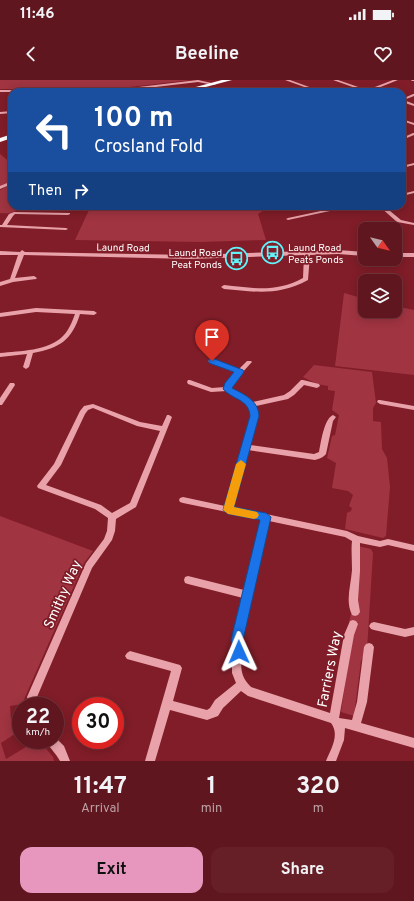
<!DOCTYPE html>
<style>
:root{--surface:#60161e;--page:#661f27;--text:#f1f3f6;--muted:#ba9fa4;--line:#74353c;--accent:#e797bd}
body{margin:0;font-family:Overpass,sans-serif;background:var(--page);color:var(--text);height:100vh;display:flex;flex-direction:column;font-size:15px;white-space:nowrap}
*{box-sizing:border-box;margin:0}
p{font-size:13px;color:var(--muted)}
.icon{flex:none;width:22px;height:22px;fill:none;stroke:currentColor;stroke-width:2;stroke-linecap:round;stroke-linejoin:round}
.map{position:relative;height:681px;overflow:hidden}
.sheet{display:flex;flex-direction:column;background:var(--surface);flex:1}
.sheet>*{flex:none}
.hud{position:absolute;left:8px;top:8px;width:398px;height:122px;border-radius:12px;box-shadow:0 2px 10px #0003,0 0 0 1px var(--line);background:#1a4fa0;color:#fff;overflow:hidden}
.needle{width:26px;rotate:124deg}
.fabs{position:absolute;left:358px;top:142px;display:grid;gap:8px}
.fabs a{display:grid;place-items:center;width:44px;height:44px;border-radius:8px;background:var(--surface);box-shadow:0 2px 10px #0003,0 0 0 1px var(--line);font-size:20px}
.speed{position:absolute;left:12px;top:617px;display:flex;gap:8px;font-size:20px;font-weight:700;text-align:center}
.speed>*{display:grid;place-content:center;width:52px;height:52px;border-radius:50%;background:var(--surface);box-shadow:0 2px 10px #0003,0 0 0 1px var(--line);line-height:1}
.speed small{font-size:10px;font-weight:400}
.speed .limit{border:6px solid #d22;background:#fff;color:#111}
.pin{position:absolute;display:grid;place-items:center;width:34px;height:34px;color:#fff;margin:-41px -17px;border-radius:50% 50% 50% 0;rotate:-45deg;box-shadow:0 0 4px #0007}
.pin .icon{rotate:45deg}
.me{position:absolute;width:44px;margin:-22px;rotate:359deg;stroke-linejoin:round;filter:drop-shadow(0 0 3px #0008)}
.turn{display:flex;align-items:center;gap:14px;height:84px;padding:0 20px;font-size:18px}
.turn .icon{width:52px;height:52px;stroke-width:2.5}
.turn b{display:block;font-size:28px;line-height:34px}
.then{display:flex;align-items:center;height:38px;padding:0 20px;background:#0003;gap:8px;font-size:15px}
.eta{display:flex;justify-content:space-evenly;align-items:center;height:68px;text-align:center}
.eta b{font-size:24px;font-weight:700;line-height:28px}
.action{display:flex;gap:8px;margin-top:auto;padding:8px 20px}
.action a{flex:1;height:46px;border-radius:12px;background:var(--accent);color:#111;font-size:16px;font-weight:700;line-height:46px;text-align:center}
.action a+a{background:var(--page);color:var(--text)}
.status{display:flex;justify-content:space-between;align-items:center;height:28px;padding:0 20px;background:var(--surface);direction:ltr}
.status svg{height:11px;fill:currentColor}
header{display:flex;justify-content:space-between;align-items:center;height:52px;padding:0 20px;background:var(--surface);font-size:18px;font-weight:700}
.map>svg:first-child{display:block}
.green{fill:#a03441}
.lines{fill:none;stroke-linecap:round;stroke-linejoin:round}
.minor{fill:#e9a2aa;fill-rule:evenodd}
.highway{fill:#fff;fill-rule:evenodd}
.route{fill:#1a73e8;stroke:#114b97}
.slow{fill:#f59e0b}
.labels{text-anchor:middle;stroke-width:3.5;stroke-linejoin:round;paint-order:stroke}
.far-street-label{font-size:10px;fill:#fff;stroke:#801d28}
.far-poi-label{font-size:10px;fill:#fff;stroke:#801d28;text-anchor:start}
.near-street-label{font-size:14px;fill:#fff;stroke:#801d28}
</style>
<div class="status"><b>11:46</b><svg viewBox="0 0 49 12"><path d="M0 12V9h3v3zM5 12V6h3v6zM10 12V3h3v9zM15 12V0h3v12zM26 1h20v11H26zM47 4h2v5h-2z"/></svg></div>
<header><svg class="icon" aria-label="back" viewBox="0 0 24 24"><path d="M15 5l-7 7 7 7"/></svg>Beeline<svg class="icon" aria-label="heart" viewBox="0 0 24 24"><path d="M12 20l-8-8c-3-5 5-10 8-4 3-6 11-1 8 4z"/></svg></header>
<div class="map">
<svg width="414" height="681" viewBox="0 0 414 681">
<rect width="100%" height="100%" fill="#801d28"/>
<!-- green -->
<g class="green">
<path d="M0,0H191L112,9H0Z"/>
<path d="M0,74L12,84V97L8,99L11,101L0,107Z"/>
<path d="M12,104V126H21C16,133 8,134 0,133V110Z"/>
<path d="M24,126H270L258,134L266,160L200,162L75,160L89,130L22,128Z"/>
<path d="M344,213L365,219V231H395V226L414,230V295L335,286Z"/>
<path d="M314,285L372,292L376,323L373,328V341L381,342L382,369L387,378L390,407L386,456L383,458L345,449L347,433L351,431L352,428L349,426L353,415L348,411L332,408L336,383L327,378L332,356L335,355L339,335L332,330L335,311L328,310V306L317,304L303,297Z"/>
<path d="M0,436L93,471L84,483L25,617L23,624L10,626L11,639L21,636V650L1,663L6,679L31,664L43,665L53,677L54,681H0Z"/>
<path d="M358,466L371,469L373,473L367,570L361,581L354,636L341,632L352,557L357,546L349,542L351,534L359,533L356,520Z"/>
</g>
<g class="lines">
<!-- minor -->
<g class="minor">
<path d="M198,0L216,4L214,5L198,2L113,12H0V10H113Z"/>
<path d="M285,0H290L323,12H318Z"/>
<path d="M333,0H338L367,10L393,0H398L368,12H363L364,11Z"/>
<path d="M411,0H414V1H412Z"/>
<path d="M413,14H414V16L404,20L414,24V26L402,22V19Z"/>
<path d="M12,31V33L0,34V32Z"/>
<path d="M402,39L414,43V45L402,41Z"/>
<path d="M413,53H414V55L402,60V58Z"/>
<path d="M414,83V85L402,88V86Z"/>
<path d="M12,101V104L0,109V106Z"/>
<path d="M414,111V113L402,116V114Z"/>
<path d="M344,126H353L288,140L286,139L288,138Z"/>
<path d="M379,126H384L401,140L414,143V145L397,142Z"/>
<path d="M14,132L70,133V134L68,135L15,134L13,136L7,145L66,148L68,149L66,150L0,147V145H2L9,134Z"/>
<path d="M22,170L25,172L190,175L338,170L365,172V176L338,174L310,175L308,200C278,216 256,212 224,209L221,207L224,205C253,208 276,213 303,198L304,175L190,179L24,175L15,198L34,196L37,198L36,199L13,202L0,206V202L10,199L18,175H0V171L20,172Z"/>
<rect x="395" y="173" width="19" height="4"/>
<path d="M36,228L94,231L97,233L94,235L80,234C72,260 60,268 33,273L29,287L26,289L23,287L27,274L0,277V273C20,271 48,271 63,256C69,250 72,242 75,234L36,232L0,237V233Z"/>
<path d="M211,279L239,289L247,281H251L252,282L251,283L231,305V308L253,322L284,315L290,311L301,300H303L319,304L320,306L317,308L304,305L294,315L288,319L256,326L257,337L250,365L314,374L319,372C321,362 324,339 333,335L336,337L333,341L326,374C324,377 319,379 315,380L248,370L233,427L347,451L358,456L380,461L388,459L414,465V471L388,465L380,467L360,463V491L358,520L360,532L358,535L355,536L352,535C345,521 351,505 352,490C352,480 351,470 352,461L345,457L269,441L242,560C244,580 235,591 251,607L330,633L344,555L350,541L353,540L356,541L358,544L354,555L339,638L352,640L357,622L364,567L366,564L369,563L372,564L374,567L367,622L361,643L414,658V668L345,648L344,660L336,681H326C331,669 340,655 331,643L248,616L241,611L223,628L218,636L207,640L170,630L155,681H145L171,591L127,579L125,576L127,573L130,571L180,585L182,588L173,621L207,630L210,628L215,620L236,603L232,593V560L243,518L188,504L185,503L184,500L185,497L188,496L244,510L261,439L183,423L180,422L179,420L180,418L183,417L225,426L251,337L249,326L227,311L211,312L188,304L187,302L188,300H190L212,308L225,307L226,303L236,293L209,282L208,281L209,280Z"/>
<path d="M10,303H14L15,305L2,325H0V318Z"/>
<path d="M378,320H380L414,326V330L380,324L377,322Z"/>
<path d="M93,324L140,342L162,346L167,335H169L172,337L136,427L116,439L115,451L112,460L92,488L37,617L38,626H28L27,617L86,483L104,459L107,451L108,438L95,429L38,408L37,406L54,384L80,331L84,326ZM93,328L137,346L160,351L130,423L112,433L101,425L46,405L61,385L85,334L88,330Z"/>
<path d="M374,542L405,549L414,547V555L405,557L374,550L371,549L369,546L371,543Z"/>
<path d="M55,657L64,666L70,681H60C56,673 49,668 46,660H55Z"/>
</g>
<!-- highway -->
<g class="highway">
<path d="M222,0H232L187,12H177Z"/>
<path d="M12,54V58L0,62V58Z"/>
</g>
</g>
<!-- route -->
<path class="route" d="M212,278L243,290L244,292L232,308C245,315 258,320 259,336L234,427L266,433L271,437L243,560L245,572L243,576L239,578L235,576L231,560L260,440L228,434L223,430L250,336C249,319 233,320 223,309L225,303L234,292L209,283V279Z"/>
<!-- slow -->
<path class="slow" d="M241,380L246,384L234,427L257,432L259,435L257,438L254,439L228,434L223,430L236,384Z"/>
<!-- icons -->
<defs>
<symbol id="bus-ring" viewBox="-11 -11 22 22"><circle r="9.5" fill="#801d28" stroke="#60f2f8" stroke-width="1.5"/><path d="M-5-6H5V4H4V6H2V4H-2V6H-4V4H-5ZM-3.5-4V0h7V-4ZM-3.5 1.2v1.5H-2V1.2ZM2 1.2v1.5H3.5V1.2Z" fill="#60f2f8"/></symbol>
</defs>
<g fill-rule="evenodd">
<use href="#bus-ring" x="260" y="160" width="25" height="25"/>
<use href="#bus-ring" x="224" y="166" width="25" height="25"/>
</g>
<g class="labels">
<!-- far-street labels -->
<g class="far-street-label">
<text transform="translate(123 167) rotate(1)" y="4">Laund Road</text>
</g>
<!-- far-poi labels -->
<g class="far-poi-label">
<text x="288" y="171">Laund Road<tspan x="288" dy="12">Peats Ponds</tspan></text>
<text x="222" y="176" text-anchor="end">Laund Road<tspan x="222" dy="12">Peat Ponds</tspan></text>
</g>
<!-- near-street labels -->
<g class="near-street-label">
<text transform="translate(62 514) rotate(-66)" y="5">Smithy Way</text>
<text transform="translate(329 589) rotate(-79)" y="5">Farriers Way</text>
</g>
</g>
</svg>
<div class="fabs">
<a><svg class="needle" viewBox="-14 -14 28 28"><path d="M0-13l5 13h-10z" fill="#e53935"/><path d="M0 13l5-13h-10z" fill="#ba9fa4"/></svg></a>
<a><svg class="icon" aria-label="layers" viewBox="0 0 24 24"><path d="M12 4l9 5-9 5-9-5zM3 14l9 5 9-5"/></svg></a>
</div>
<div class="speed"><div>22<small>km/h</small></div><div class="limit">30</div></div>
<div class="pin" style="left:212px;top:281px;background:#d93025"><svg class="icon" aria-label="arrive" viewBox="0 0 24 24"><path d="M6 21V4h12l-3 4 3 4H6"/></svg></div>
<svg class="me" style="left:239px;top:572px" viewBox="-20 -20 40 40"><path d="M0-17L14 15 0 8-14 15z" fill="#1a73e8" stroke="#fff" stroke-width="4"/></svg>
<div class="hud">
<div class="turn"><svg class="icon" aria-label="left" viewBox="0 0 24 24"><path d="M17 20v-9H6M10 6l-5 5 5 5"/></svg><div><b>100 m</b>Crosland Fold</div></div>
<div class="then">Then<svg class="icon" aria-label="right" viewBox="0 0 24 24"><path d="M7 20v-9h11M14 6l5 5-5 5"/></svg></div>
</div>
</div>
<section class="sheet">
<div class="eta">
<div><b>11:47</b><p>Arrival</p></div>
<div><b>1</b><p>min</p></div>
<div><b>320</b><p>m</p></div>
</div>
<div class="action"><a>Exit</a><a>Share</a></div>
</section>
